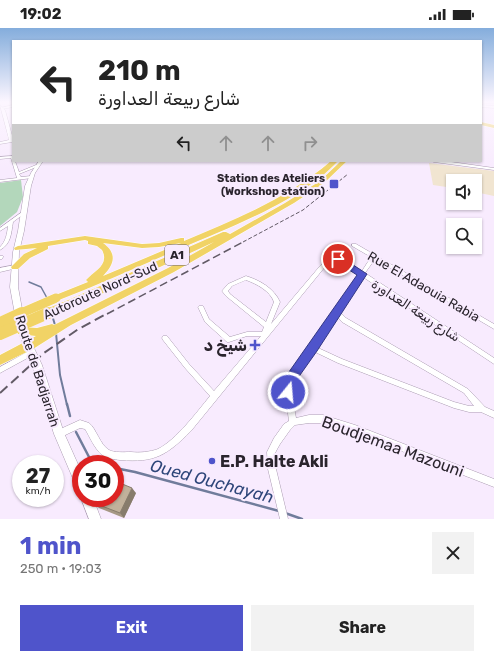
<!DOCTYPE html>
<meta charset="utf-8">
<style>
:root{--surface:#fff;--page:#f2f2f2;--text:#222;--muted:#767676;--accent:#4f54cb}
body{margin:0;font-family:Rubik,Cairo,sans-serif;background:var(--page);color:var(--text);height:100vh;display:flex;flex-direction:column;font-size:15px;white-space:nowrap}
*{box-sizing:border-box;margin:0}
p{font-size:13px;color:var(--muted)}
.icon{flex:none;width:22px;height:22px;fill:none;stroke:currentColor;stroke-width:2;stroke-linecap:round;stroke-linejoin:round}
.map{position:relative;height:491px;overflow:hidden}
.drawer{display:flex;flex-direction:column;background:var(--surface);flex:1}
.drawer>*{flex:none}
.top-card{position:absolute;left:12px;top:12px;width:470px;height:122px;border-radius:0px;box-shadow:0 1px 3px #0004;background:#fff;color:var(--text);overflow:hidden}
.buttons{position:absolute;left:446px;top:146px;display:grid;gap:8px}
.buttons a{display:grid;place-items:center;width:36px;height:36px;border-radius:0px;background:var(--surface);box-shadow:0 1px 3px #0004;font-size:20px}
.speed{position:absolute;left:12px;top:427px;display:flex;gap:8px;font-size:20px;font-weight:700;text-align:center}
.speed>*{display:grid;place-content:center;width:52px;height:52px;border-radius:50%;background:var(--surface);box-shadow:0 1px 3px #0004;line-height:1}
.speed small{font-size:10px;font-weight:400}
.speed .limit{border:6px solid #d22;background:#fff;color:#111}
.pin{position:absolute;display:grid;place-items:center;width:34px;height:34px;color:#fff;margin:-17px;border:2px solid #fff;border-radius:50%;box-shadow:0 1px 4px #0007}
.me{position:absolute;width:44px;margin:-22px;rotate:17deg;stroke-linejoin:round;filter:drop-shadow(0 0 3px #0008)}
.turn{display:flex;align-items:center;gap:14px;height:84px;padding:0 20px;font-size:18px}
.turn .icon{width:52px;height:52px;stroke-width:2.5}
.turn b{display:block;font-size:28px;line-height:34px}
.lanes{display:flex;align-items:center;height:38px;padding:0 20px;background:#0003;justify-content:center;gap:20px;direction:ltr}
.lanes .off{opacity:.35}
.round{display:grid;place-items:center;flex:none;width:42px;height:42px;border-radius:0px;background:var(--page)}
.overview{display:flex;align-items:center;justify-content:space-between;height:68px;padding:0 20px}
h1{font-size:24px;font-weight:700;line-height:30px;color:var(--accent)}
.cta{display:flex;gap:8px;margin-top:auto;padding:8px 20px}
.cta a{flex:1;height:46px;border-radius:0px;background:var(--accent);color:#fff;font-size:16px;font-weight:700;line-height:46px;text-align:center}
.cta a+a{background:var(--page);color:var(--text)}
.status{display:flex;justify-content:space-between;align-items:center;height:28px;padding:0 20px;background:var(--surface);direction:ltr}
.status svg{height:11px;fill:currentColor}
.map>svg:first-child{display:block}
.commercial{fill:#f1e5d1}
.green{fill:#b3d7bb}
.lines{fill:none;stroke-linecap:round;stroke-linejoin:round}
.stream-far2{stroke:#707c9b;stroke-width:1.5}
.stream-far1{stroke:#707c9b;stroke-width:2}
.stream{stroke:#707c9b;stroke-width:2.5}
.street-casing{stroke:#ab9cb2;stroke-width:1}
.secondary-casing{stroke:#ab9cb2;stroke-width:1}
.highway-casing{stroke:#fff;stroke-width:1}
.street{fill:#fff;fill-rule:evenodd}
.secondary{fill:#fff;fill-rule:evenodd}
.highway{fill:#f1d366;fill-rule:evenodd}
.rail-far2{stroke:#625a66;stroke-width:1;stroke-dasharray:4 2;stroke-linecap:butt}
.rail-far1{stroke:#625a66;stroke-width:1.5;stroke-dasharray:8 4;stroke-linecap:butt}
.rail{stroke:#625a66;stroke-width:2;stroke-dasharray:10 5;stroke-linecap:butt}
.highway-bridge-far1-casing{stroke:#fff;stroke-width:10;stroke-linecap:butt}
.highway-bridge-casing{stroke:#fff;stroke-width:12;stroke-linecap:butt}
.highway-bridge-far1{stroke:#f1d366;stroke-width:9}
.highway-bridge{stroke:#f1d366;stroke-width:12}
.wall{fill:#a69885}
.shaded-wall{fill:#877c6c}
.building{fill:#c1b19b;stroke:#877c6c}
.route{fill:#4f54cb;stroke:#333784}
.poi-dot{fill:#4f54cb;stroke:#f8ebfe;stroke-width:1.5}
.labels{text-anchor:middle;stroke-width:4;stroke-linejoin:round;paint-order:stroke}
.far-poi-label{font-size:11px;font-weight:bold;fill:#2a242d;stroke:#f8ebfe;text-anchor:end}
.shield{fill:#f8ebfe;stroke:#68606c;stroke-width:1}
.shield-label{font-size:12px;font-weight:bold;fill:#2a242d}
.street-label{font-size:13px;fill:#2a242d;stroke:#f8ebfe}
.near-poi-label{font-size:16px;font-weight:bold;fill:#2a242d;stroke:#f8ebfe;text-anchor:end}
.near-street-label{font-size:16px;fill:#2a242d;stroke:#f8ebfe}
.near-water-label{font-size:17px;font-style:italic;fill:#2e467a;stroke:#f8ebfe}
</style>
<div class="status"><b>19:02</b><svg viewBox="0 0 49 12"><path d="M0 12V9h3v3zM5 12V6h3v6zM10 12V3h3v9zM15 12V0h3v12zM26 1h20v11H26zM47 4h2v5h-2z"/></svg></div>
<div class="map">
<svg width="494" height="491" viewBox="0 0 494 491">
<rect width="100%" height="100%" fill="#f8ebfe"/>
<!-- commercial -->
<path class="commercial" d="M429,135L494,143V168L475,164V153H453V160L433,157Z"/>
<!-- green -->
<path class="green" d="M21,152L23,169L17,184L0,198V155Z"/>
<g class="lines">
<!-- stream-far2 -->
<path class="stream-far2" d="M29,254L41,259L47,270"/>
<!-- stream-far1 -->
<g class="stream-far1">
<path d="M52,287L55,297"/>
<path d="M56,305L60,347L67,377"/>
</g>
<!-- stream -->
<g class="stream">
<path d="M67,376L70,388"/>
<path d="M76,404L89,429L101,436"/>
<path d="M115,440L135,444L279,483"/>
<path d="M285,485L302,491"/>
</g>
<defs>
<g id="street">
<path d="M483,74H494V75H484Z"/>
<path d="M13,77V79L2,81L1,80Z"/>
<path d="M481,77L494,78V80L481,79Z"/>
<path d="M13,128V133H15L19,144L36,137L39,138L19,146L21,149L31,148L33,149L32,150L0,154V152L17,150L11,130L0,131V129Z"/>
<path d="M22,184H23L25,185L13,194C11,206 11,216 0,222V219C6,213 7,206 8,198L0,203V200Z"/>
<path d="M352,216H356L494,296V301L375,231L365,245L494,330V336L363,249L340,284L346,290L468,361L485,379L494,383V390L481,384H469L454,380L338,335L313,323L294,352L291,363L296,390L309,387H323L355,397L494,451V459L355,405L323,395H309L295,397L290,402L280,416L275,425L276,441L288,491H280L268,441L267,424L274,410L284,396L289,393L285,363L288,351L360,246L353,242L333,232L324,240L191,403C167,427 155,435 120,432C114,431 107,431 102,427C94,420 90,409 85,401L80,400L59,410L56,409L55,406L56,403L80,392C83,393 86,394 89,395C96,400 100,417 109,422C114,425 125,424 131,424C139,425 150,424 158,421C176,412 197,384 210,368L185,340L163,312L162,310L163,308H167L189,336L214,363L261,308H247L229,314H227L205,294L198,279L199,278H203L209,291L230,309L247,304H262L264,299L226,268L222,263L228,256L246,248C259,252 274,260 280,274L271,296L320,238L330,229H334L357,240L362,243L371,229L352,218ZM246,252C257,256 270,263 274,274L266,294L230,266L228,263L232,258ZM337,288L342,294L464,365L474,378H469L454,374L342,331L316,319Z"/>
<path d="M0,228H3V229L2,231H0Z"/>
<path d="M15,237L17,238V240L0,244V240Z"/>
<path d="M31,322L33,323L34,325L33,327L0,345V339Z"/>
</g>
<g id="secondary">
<path d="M0,77L5,82L13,111L12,114L0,116V114L9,112Z"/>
<path d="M39,133H43L35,145L31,158L24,203L19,224L18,259L26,303L42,337L64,405L81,443V462L77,460L54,406L32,337L18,303L10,259L13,224L18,203L25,158L31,145Z"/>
<path d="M432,133H444L494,140V142L434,134Z"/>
<path d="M81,470H93L101,491H89Z"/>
</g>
<g id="highway">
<path d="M481,94L494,97V100L481,97Z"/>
<path d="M331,133H338C302,172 231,199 182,220C141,237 101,256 59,272H53L51,270L53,268L88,254L86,252C94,243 110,237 102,222L97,218L88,216V213L85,212L48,218V221L30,230L18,241H12L11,239L24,226L37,220L15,222L14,220L18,218L85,208L142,216L159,215L181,210H184V213C237,191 288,170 331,133ZM103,215L142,220L159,219L181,215L103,248C115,236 117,225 103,215Z"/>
<path d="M341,133H347L324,155L294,175L174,244L71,297L33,321L0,337V327L36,308L18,306L17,303L18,300L22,299L37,300L52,296L54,297L168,240L214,214L67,282H59L58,279L59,276L223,204H226L230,206L285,175L320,153Z"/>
</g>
</defs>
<!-- street casing -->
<use href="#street" class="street-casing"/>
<!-- secondary casing -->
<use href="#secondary" class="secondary-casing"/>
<!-- highway casing -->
<use href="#highway" class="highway-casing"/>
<!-- street -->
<use href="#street" class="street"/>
<!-- secondary -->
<use href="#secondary" class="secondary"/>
<!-- highway -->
<use href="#highway" class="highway"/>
<!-- rail-far2 -->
<path class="rail-far2" d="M243,214L303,182L348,146"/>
<!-- rail-far1 -->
<path class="rail-far1" d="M107,286L245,213"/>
<!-- rail -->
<path class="rail" d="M0,365L44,325L77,302L108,285"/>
<defs>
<g id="highway-bridge-far1">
<path d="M19,286L56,270"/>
<path d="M46,286L63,279"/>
</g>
<g id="highway-bridge">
<path d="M0,295L22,285"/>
<path d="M0,306L48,285"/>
</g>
</defs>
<!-- highway-bridge-far1 casing -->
<use href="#highway-bridge-far1" class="highway-bridge-far1-casing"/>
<!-- highway-bridge casing -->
<use href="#highway-bridge" class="highway-bridge-casing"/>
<!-- highway-bridge-far1 -->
<use href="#highway-bridge-far1" class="highway-bridge-far1"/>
<!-- highway-bridge -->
<use href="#highway-bridge" class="highway-bridge"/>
</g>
<!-- wall -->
<path class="wall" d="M136,465L124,490L99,480L94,475Z"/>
<!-- shaded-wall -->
<path class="shaded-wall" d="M132,460L136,465L124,490L120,485Z"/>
<!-- building -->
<path class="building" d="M115,453L132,460L120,485L94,475L92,470H115Z"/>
<!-- sky -->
<linearGradient id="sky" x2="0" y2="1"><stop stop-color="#84addc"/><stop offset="0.52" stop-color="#fcf6ff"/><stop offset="1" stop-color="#fcf6ff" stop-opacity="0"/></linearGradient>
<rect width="494" height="142" fill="url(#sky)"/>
<!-- route -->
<path class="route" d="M335,229H341L367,246L317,323L300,347L295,355V364L293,367L288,369L284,367L282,364L284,351L357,247L335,233L333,231Z"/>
<!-- markers -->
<g class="poi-dot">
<rect x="329" y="151" width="10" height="10" rx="2"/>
<path d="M253 311h4v4h4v4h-4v4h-4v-4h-4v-4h4z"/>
<circle cx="212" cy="433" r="4"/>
</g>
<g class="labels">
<!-- far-poi labels -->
<g class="far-poi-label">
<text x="325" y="154">Station des Ateliers<tspan x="325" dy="13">(Workshop station)</tspan></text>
</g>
<!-- shield labels -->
<rect class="shield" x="165" y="217" width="24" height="20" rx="3"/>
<g class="shield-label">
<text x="177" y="231">A1</text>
</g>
<!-- street labels -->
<g class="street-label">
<text transform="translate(424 258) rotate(30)" y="5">Rue El Adaouia Rabia</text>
<text transform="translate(100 262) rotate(-24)" y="5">Autoroute Nord-Sud</text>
<text transform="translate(416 282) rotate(33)" y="5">شارع ربيعة العداورة</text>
<text transform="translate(38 343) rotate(72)" y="5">Route de Badjarrah</text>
</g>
<!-- near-poi labels -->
<g class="near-poi-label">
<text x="247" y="323">شيخ د</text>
<text x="220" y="439" text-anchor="start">E.P. Halte Akli</text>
</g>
<!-- near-street labels -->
<g class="near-street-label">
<text transform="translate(393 418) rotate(20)" y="6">Boudjemaa Mazouni</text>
</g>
<!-- near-water labels -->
<g class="near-water-label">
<text transform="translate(212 453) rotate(15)" y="6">Oued Ouchayah</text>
</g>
</g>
</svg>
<div class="buttons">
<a><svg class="icon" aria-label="sound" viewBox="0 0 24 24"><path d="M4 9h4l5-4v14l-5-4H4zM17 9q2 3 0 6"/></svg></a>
<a><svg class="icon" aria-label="search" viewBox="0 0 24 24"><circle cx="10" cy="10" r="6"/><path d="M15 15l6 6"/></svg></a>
</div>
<div class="speed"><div>27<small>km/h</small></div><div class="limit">30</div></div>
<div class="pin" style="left:338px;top:231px;background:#d93025"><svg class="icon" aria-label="arrive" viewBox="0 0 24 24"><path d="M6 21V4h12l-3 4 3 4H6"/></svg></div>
<svg class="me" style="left:288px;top:364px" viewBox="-20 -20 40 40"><circle r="17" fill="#4f54cb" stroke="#fff" stroke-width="3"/><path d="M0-11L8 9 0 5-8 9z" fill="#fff"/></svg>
<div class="top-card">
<div class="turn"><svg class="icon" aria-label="left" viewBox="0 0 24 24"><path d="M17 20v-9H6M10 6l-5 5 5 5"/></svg><div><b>210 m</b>شارع ربيعة العداورة</div></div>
<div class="lanes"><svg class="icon" aria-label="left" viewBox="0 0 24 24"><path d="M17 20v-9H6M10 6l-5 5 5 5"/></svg><svg class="icon off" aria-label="ahead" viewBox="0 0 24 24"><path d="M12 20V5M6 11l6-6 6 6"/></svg><svg class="icon off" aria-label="ahead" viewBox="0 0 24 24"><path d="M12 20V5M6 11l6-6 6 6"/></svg><svg class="icon off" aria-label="right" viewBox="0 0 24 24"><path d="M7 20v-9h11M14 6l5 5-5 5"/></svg></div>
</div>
</div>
<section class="drawer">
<div class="overview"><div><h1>1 min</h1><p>250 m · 19:03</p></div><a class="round"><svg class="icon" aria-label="close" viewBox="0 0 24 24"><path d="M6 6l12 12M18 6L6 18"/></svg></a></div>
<div class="cta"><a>Exit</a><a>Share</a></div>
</section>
